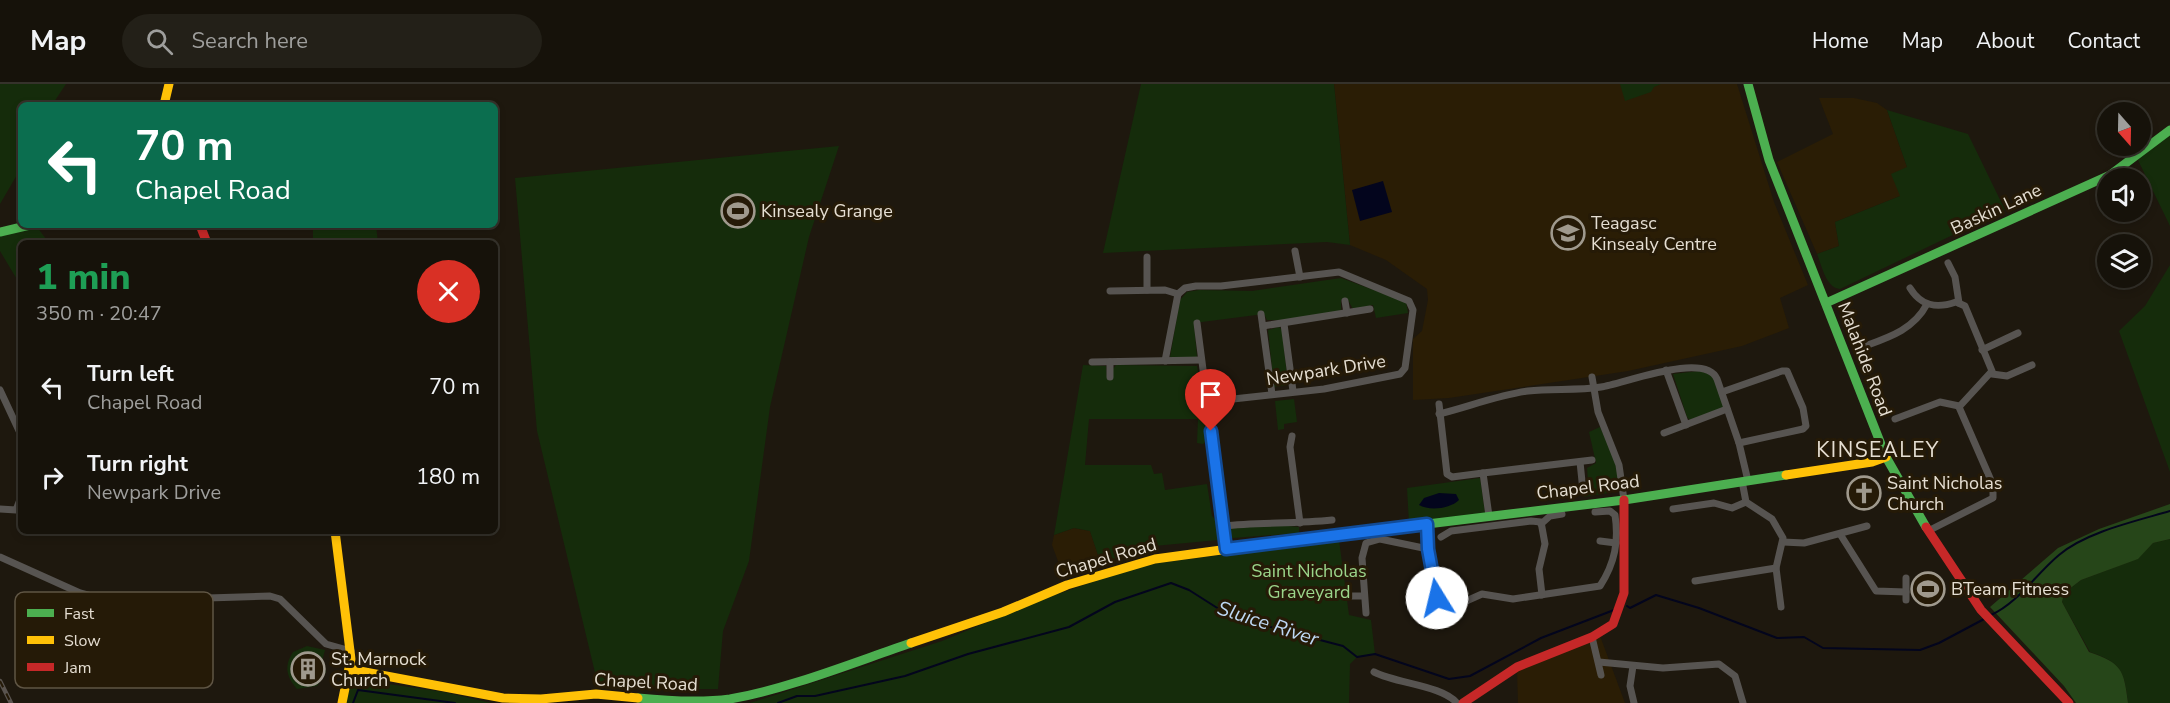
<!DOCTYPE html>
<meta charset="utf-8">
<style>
:root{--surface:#16120a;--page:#232018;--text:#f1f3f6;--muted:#9e9e9c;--line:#35322b}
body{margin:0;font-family:"Nunito Sans",sans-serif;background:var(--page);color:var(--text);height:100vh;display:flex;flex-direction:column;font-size:22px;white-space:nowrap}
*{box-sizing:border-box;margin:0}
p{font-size:20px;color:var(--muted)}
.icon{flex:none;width:33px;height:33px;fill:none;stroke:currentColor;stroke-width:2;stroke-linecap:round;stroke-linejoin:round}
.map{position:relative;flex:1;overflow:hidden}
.panel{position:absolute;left:18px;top:156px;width:480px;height:294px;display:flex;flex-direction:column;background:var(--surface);border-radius:9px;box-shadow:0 3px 9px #0003,0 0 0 2px var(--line)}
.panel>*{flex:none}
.hud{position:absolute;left:18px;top:18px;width:480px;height:126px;border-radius:9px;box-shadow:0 3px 9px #0003,0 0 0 2px var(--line);background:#0b6e4f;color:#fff;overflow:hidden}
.needle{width:39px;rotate:160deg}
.fabs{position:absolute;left:2097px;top:18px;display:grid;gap:12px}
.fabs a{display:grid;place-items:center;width:54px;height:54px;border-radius:50%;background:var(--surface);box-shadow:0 3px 9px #0003,0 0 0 2px var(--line);font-size:30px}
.pin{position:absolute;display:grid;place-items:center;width:51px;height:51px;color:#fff;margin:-62px -26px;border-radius:50% 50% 50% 0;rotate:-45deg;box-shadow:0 0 6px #0007}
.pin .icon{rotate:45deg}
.me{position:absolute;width:66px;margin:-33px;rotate:351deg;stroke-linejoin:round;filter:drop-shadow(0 0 4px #0008)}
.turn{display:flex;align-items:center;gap:21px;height:126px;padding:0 18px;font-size:27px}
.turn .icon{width:78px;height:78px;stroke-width:2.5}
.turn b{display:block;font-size:42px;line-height:51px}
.round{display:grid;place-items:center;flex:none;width:63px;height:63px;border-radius:32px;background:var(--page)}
.overview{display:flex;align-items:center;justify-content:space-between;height:102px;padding:0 18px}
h1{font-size:36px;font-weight:800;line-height:45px;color:#1e9e55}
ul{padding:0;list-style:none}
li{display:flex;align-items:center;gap:18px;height:90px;padding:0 18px}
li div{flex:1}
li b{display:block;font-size:22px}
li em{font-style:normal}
header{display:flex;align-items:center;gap:36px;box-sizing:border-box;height:84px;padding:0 30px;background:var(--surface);border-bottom:2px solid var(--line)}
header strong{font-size:28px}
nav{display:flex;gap:33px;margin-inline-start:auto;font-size:21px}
.search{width:420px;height:54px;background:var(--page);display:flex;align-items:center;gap:15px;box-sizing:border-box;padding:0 21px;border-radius:33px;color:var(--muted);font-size:22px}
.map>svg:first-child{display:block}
.built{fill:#2a1d05}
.green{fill:#152c0b}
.forest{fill:#264619}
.water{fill:#03051d}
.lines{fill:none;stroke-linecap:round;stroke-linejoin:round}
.stream{stroke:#03051d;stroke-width:2}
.street{stroke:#575451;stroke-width:7}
.fast{stroke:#4caf50;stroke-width:9}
.slow{stroke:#ffc107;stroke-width:9}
.jam{stroke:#c62828;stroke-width:9}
.rail-casing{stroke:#5a544f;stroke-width:4.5}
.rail{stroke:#251a07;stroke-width:2;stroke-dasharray:7;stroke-linecap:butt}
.route-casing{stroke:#114b97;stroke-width:15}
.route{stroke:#1a73e8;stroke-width:10}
.labels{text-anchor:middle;stroke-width:6;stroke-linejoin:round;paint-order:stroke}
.street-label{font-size:18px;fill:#e5ded2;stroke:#251a07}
.poi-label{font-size:18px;fill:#e5ded2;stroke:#251a07;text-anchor:start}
.park-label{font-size:18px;fill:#9bd58a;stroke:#251a07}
.water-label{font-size:20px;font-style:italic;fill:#bdd7f3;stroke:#251a07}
.quarter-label{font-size:21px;letter-spacing:1.5px;fill:#e5ded2;stroke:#251a07}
.key{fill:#251a07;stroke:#5f5544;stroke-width:1.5}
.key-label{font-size:16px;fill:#e5ded2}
</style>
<header>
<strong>Map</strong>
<div class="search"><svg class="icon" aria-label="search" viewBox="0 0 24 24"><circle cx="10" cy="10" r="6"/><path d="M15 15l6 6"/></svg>Search here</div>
<nav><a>Home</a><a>Map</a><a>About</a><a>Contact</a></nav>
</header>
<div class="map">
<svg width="2170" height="619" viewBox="0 0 2170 619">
<rect width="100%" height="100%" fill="#1e180e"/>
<!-- built -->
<g class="built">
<path d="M1334,0H1737L1774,118L1808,201L1780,214L1789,244L1742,262L1628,287L1449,314L1413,316V255L1422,247L1428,216L1427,205L1386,176L1350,161Z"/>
<path d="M1819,14H1854L1877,19L1887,26L1907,83L1900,112L1835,138L1839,162L1817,170L1777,78L1833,50Z"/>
<path d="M1074,444L1090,447L1101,480L1064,493L1052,461L1054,451Z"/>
<path d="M1600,552L1625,619H1518L1517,585Z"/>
</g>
<!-- green -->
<g class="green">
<path d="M0,0H66L52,21H21V84L0,120Z"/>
<path d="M1141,0H1334L1350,161L1327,158L1103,169Z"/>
<path d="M1620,0H1661L1654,3L1651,8L1625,17Z"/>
<path d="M1887,26L1968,50L2005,126L1840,205C1826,204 1822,182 1817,170L1839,162L1835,138L1900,112L1891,90L1907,83Z"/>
<path d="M2170,48V142L2137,74Z"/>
<path d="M839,62L809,153L770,323L749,477L723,547L718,605C678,606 639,599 598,601L537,347L515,94Z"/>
<path d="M313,141H376L378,159H313Z"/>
<path d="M37,143L49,159H21V196L18,197L0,167V151Z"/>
<path d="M2170,181V388L2119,247L2145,222Z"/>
<path d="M1341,194L1406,218L1408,229L1376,234L1373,221L1353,225L1348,216H1341V227L1284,236H1267L1264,230L1194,239L1197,273H1170L1180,216L1187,208L1199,206L1252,207Z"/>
<path d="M1279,243L1282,246L1288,301L1274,303L1268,246Z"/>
<path d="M1083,281L1106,282L1107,293L1116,281L1197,282L1201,304L1211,316L1204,330L1206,357L1203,360L1197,359L1198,335H1089L1085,381H1151L1154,390L1162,389L1165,406L1207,400L1212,432L1217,437L1218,456L1154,462L1101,480L1090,447L1074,444L1054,451Z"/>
<path d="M1699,287L1712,290L1724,322L1723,325L1690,336L1687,333L1673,290Z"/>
<path d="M1294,315L1297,338L1284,340V345L1278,346L1275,317Z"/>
<path d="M1600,343L1617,378L1622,407L1584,413V410L1589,409L1587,384L1596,379L1589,348Z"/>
<path d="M1480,394L1485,429L1409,439L1407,404Z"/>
<path d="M1279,441L1299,443V449L1233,454L1228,453L1231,443Z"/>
<path d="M2170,455V619H2128C2124,587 2122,579 2090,568L2062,518L2064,509L2081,496L2137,475L2153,459Z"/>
<path d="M1339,456L1349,531L1371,536L1375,570L1357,573L1350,580L1349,619H750L942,557L1038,517L1118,489L1158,479Z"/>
<path d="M307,562L325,566L322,577L326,588L317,602L297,605C286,592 284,582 293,568Z"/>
<path d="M353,595L444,608L491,619H345L349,600Z"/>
</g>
<!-- forest -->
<path class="forest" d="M2170,420V455L2153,459L2138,475L2081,496L2064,509L2062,518L2089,568C2122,579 2124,586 2128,619H2076L2064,602L1990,523L2058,464L2099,445Z"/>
<!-- water -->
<g class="water">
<path d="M1383,97L1392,128L1360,137L1352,106Z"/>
<path d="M1439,409L1456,410L1459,416C1450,425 1429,427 1419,421L1424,414Z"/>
</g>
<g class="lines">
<!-- stream -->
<g class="stream">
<path d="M1627,522L1630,524L1656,511L1699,524L1777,554L1804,553L1823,564L1920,566L1939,559L1986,534"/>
<path d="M1991,531C2018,519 2036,490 2059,471C2086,448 2136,437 2170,427"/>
<path d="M353,619L358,606L455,619"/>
<path d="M778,619L797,612H815L905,592L968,570L1069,543L1115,518L1171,499L1189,506L1222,527L1274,544L1343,562L1357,573L1375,570L1449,595L1470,592L1541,554L1614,526"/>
</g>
<!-- street -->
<g class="street">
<path d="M1295,167L1300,193"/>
<path d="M1147,173V206"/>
<path d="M1948,179L1955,193L1959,219"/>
<path d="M1910,204C1921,222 1936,225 1956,218L1965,222L1992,287L1959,323L1993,401V414L1928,447"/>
<path d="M1110,207L1165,206L1178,210"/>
<path d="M1178,210L1185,204L1196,202H1221L1339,188L1409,217L1413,226L1405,284L1400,290L1324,305L1224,316L1211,323L1209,330L1226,465"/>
<path d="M1345,217L1347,229"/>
<path d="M1261,230L1272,310"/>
<path d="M1197,239L1205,301"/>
<path d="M1284,240L1293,307"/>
<path d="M1263,242L1370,225"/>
<path d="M1865,262C1890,253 1914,245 1927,220"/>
<path d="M1982,266L2018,249"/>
<path d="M1165,277L1178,210"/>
<path d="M1092,278L1201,276"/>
<path d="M1666,286L1686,341"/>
<path d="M1992,290L2007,292L2032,281"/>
<path d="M1110,293V278"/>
<path d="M1592,293L1598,328L1619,381L1624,416"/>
<path d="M0,306L21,351"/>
<path d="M1722,308L1782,287H1787L1803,324L1806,342L1803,345L1739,359"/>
<path d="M1439,320L1447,390L1452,393L1483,389L1489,432"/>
<path d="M1439,330C1468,323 1498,311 1528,307C1552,304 1576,307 1601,303C1623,300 1705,267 1717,295L1739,359L1748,397"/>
<path d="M1895,335L1940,318L1959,322"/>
<path d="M1664,349L1727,325"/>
<path d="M1292,352L1290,363L1300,439"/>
<path d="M1580,378L1583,407"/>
<path d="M1483,389L1592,376"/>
<path d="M1742,397L1746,418L1772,435L1783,454L1776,484L1781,523"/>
<path d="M0,425L16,426L21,413"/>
<path d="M1673,425L1714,419L1732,424L1746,418"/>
<path d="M1427,439L1436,510L1443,521L1455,522L1482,510L1513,515L1600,502C1615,479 1619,457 1615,431L1610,427L1595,428"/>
<path d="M1541,440L1550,432L1562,430"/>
<path d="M1223,442C1259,438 1295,440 1332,436"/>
<path d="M1840,450L1876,507L1906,508"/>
<path d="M1441,453L1451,447L1531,437L1541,438L1545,460L1539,485L1542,511"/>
<path d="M1600,457L1616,459"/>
<path d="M1783,458L1804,459L1867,442"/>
<path d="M0,473L80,509L110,517L270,512L280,515L326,560L351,567"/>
<path d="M1906,494V516"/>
<path d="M1695,497L1776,484"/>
<path d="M1348,512H1364"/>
<path d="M1366,529L1362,474L1366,459L1380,455L1428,465"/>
<path d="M1592,553L1601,591"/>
<path d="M1599,578L1663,584L1719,580L1735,592L1743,619"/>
<path d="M1633,582L1630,602L1634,619"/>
<path d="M1374,588C1398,600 1441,601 1457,619"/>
</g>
<!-- fast -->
<g class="fast">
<path d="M1748,0L1769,76L1886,373L1926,443"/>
<path d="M0,148L30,141"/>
<path d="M1826,219L2110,91L2170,46"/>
<path d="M1280,458L1624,416L1786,391"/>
<path d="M638,614C668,617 700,619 730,615C791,604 852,579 911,559"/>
</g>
<!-- slow -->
<g class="slow">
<path d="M164,21L169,0"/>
<path d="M1786,391L1872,378L1886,373"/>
<path d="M335,447L351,575L342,619"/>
<path d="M911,559L1003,528L1067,501L1155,475L1280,458"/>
<path d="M349,585L503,614L541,615L596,610L638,614"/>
</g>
<!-- jam -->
<g class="jam">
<path d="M200,141L207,159"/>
<path d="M1926,443L1981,526L2069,619"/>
<path d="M1463,619L1517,583L1592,553L1613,540L1624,509V416"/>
</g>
<defs>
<path id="rail" d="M0,597L11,619"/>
</defs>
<!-- rail casing -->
<use href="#rail" class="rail-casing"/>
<!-- rail -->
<use href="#rail" class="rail"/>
</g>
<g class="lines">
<defs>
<path id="route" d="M1211,347L1226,465L1427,440L1428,465L1437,514"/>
</defs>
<!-- route casing -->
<use href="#route" class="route-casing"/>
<!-- route -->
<use href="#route" class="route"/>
</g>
<!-- icons -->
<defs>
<symbol id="stadium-ring" viewBox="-11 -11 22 22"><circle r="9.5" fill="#251a07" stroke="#9f998d" stroke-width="1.5"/><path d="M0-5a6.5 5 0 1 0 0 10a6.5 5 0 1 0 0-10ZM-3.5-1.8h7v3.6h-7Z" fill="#9f998d"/></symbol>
<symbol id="university-ring" viewBox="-11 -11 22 22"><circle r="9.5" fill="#251a07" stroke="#9f998d" stroke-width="1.5"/><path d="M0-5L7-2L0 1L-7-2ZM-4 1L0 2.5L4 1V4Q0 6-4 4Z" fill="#9f998d"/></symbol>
<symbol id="church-ring" viewBox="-11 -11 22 22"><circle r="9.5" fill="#251a07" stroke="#9f998d" stroke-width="1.5"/><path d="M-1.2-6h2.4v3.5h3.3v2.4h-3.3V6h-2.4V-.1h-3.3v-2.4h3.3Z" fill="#9f998d"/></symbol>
<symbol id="building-ring" viewBox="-11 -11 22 22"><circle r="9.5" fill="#251a07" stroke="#9f998d" stroke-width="1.5"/><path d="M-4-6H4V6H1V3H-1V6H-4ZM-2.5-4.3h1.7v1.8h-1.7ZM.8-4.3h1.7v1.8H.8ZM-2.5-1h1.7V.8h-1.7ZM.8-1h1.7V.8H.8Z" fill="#9f998d"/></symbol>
</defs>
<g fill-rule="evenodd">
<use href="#stadium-ring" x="719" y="108" width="38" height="38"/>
<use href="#university-ring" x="1549" y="130" width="38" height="38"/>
<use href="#church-ring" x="1845" y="390" width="38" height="38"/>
<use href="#stadium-ring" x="1909" y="486" width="38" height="38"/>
<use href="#building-ring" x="289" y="566" width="38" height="38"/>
</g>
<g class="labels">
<!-- street labels -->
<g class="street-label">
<text transform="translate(1996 125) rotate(-25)" y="6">Baskin Lane</text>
<text transform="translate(1865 275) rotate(69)" y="6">Malahide Road</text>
<text transform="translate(1326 286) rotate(-9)" y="6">Newpark Drive</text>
<text transform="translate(1588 403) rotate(-7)" y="6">Chapel Road</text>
<text transform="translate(1106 474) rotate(-16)" y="6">Chapel Road</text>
<text transform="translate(646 598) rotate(3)" y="6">Chapel Road</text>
</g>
<!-- poi labels -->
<g class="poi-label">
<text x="761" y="133">Kinsealy Grange</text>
<text x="1591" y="145">Teagasc<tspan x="1591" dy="21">Kinsealy Centre</tspan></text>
<text x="1887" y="405">Saint Nicholas<tspan x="1887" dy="21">Church</tspan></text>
<text x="1951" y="511">BTeam Fitness</text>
<text x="331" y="581">St. Marnock<tspan x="331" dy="21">Church</tspan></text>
</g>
<!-- park labels -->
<g class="park-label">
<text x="1309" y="493">Saint Nicholas<tspan x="1309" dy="21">Graveyard</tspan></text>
</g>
<!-- water labels -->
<g class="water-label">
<text transform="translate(1268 539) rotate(18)" y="7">Sluice River</text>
</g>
<!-- quarter labels -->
<g class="quarter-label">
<text x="1878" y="373">KINSEALEY</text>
</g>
</g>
<!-- legend -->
<rect x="15" y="508" width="198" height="96" rx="9" class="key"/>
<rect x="27" y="525" width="27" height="8" fill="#4caf50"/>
<rect x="27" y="552" width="27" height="8" fill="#ffc107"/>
<rect x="27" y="579" width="27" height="8" fill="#c62828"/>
<g class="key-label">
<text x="64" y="535">Fast</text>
<text x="64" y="562">Slow</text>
<text x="64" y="589">Jam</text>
</g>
</svg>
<div class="fabs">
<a><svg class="needle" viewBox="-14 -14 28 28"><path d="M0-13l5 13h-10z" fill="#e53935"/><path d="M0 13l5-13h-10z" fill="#9e9e9c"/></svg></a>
<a><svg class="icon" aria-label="sound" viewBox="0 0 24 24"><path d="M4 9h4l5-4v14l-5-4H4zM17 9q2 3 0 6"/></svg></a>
<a><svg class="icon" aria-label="layers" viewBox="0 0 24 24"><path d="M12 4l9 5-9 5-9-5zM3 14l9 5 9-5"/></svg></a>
</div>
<div class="pin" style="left:1211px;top:347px;background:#d93025"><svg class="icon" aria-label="arrive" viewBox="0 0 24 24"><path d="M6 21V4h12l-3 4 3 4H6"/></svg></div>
<svg class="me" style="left:1437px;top:514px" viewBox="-20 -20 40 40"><circle r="19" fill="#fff"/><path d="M0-13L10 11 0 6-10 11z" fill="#1a73e8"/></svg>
<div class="hud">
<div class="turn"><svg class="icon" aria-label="left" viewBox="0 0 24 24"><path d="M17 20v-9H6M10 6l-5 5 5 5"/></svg><div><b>70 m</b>Chapel Road</div></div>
</div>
<section class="panel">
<div class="overview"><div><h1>1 min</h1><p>350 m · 20:47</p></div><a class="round" style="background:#d93025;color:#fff"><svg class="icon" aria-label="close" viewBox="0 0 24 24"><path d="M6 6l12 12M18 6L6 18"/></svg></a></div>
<ul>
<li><svg class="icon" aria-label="left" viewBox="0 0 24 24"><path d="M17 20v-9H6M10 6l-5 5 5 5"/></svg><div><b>Turn left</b><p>Chapel Road</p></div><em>70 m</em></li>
<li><svg class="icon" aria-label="right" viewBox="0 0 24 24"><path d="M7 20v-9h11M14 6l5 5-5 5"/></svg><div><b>Turn right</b><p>Newpark Drive</p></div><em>180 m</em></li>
</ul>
</section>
</div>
